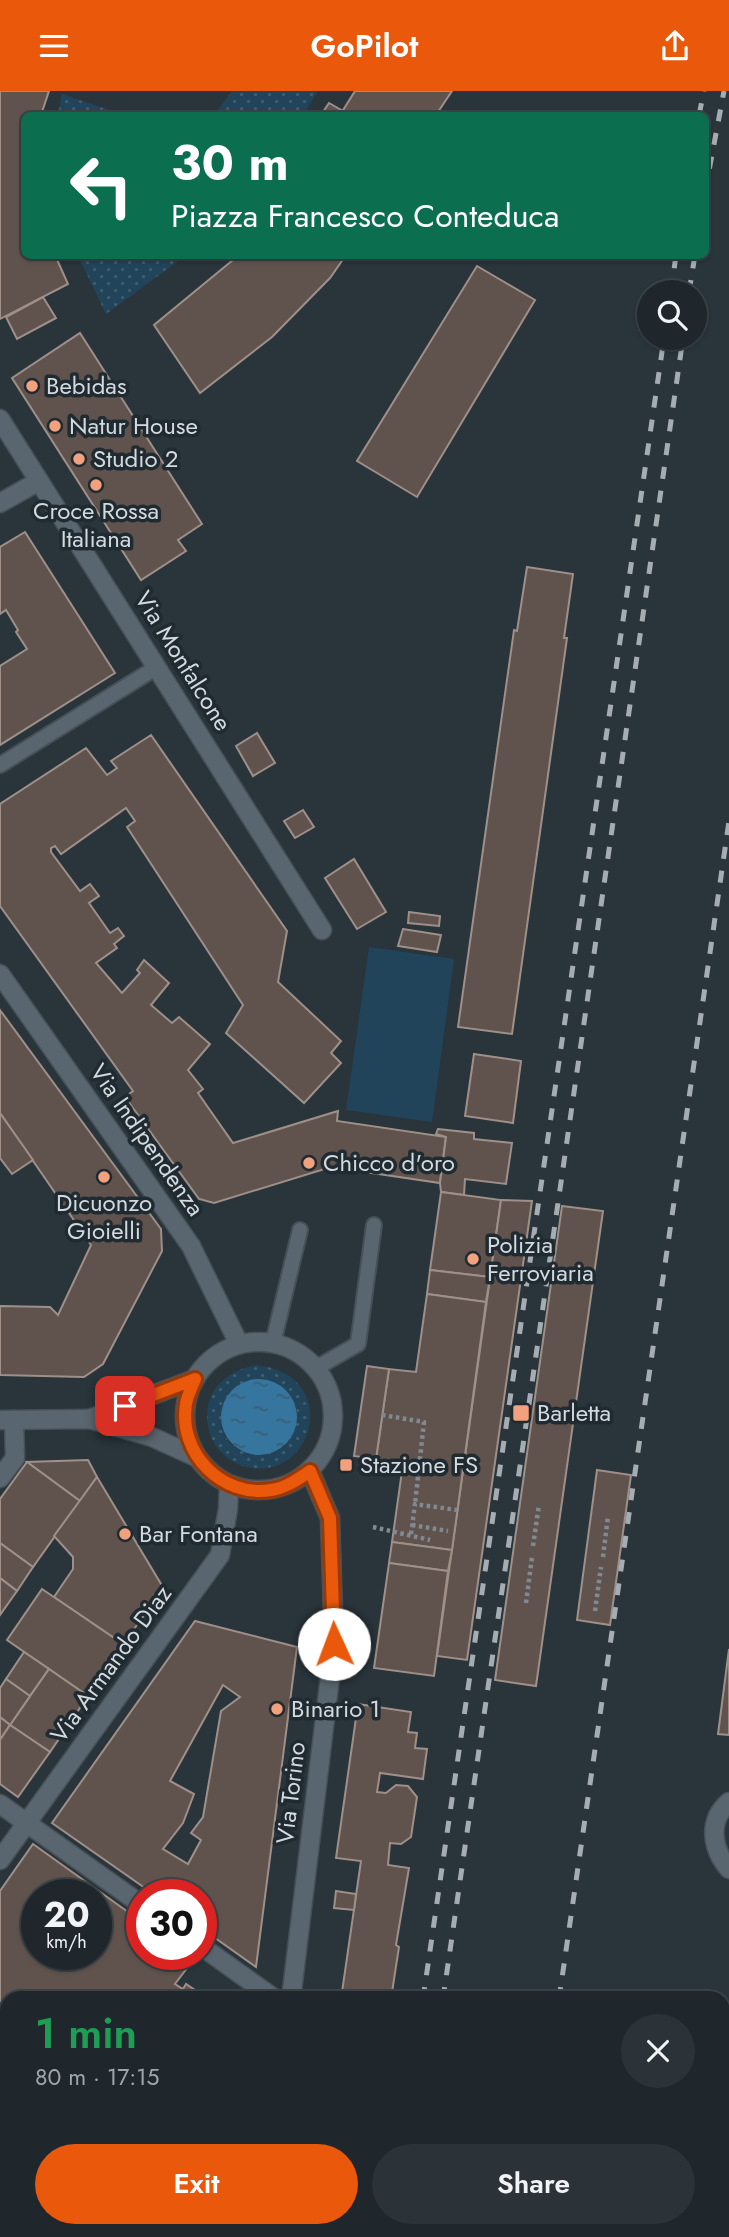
<!DOCTYPE html>
<meta charset="utf-8">
<style>
:root{--surface:#1f272c;--page:#2c3338;--text:#f1f3f6;--muted:#a1a5a9;--line:#3c4448;--accent:#ea580c}
body{margin:0;font-family:Jost,sans-serif;background:var(--page);color:var(--text);height:100vh;display:flex;flex-direction:column;font-size:26px;white-space:nowrap}
*{box-sizing:border-box;margin:0}
p{font-size:23px;color:var(--muted)}
.icon{flex:none;width:38px;height:38px;fill:none;stroke:currentColor;stroke-width:2;stroke-linecap:round;stroke-linejoin:round}
.map{position:relative;flex:1;overflow:hidden}
.panel{position:absolute;left:0px;top:1900px;width:730px;height:247px;display:flex;flex-direction:column;background:var(--surface);border-radius:21px 21px 0 0;box-shadow:0 2px 5px #0004,0 0 0 2px var(--line)}
.panel>*{flex:none}
.banner{position:absolute;left:21px;top:21px;width:688px;height:147px;border-radius:10px;box-shadow:0 2px 5px #0004,0 0 0 2px var(--line);background:#0b6e4f;color:#fff;overflow:hidden}
.controls{position:absolute;left:637px;top:189px;display:grid;gap:14px}
.controls a{display:grid;place-items:center;width:70px;height:70px;border-radius:50%;background:var(--surface);box-shadow:0 2px 5px #0004,0 0 0 2px var(--line);font-size:35px}
.speed{position:absolute;left:21px;top:1788px;display:flex;gap:14px;font-size:35px;font-weight:700;text-align:center}
.speed>*{display:grid;place-content:center;width:91px;height:91px;border-radius:50%;background:var(--surface);box-shadow:0 2px 5px #0004,0 0 0 2px var(--line);line-height:1}
.speed small{font-size:18px;font-weight:400}
.speed .limit{border:10px solid #d22;background:#fff;color:#111}
.pin{position:absolute;display:grid;place-items:center;width:60px;height:60px;color:#fff;margin:-30px;border-radius:14px;box-shadow:0 4px 10px #0006}
.me{position:absolute;width:77px;margin:-38px;rotate:358deg;stroke-linejoin:round;filter:drop-shadow(0 0 5px #0008)}
.turn{display:flex;align-items:center;gap:24px;height:147px;padding:0 35px;font-size:32px}
.turn .icon{width:91px;height:91px;stroke-width:2.5}
.turn b{display:block;font-size:49px;line-height:60px}
.round{display:grid;place-items:center;flex:none;width:74px;height:74px;border-radius:37px;background:var(--page)}
.headline{display:flex;align-items:center;justify-content:space-between;height:119px;padding:0 35px}
h1{font-size:42px;font-weight:600;line-height:52px;color:#1e9e55}
.cta{display:flex;gap:14px;margin-top:auto;padding:14px 35px}
.cta a{flex:1;height:80px;border-radius:42px;background:var(--accent);color:#fff;font-size:28px;font-weight:600;line-height:80px;text-align:center}
.cta a+a{background:var(--page);color:var(--text)}
header{display:flex;justify-content:space-between;align-items:center;height:91px;padding:0 35px;background:var(--accent);color:#fff;font-size:32px;font-weight:600}
.map>svg:first-child{display:block}
.grass{fill:url(#grass-dots);fill-rule:evenodd}
.pitch{fill:#22445a}
.water{fill:url(#water-ripples)}
.building{fill:#60534d;stroke:#9e9089;stroke-width:2;fill-rule:evenodd}
.lines{fill:none;stroke-linecap:round;stroke-linejoin:round}
.lane-casing{stroke:#475057;stroke-width:18}
.street-casing{stroke:#475057;stroke-width:21}
.path{stroke:#818a90;stroke-width:4.5;stroke-dasharray:3.5 3.5;stroke-linecap:butt}
.lane{stroke:#5a666f;stroke-width:14}
.street{stroke:#5a666f;stroke-width:18}
.rail{stroke:#a5adb3;stroke-width:5;stroke-dasharray:12 12;stroke-linecap:butt}
.route-casing{stroke:#983908;stroke-width:18}
.route{stroke:#ea580c;stroke-width:12}
.poi-dot{fill:#f1a17d;stroke:#1f2a31;stroke-width:2.5}
.labels{text-anchor:middle;stroke-width:7;stroke-linejoin:round;paint-order:stroke}
.poi-label{font-size:24px;fill:#d3dadf;stroke:#1f2a31;text-anchor:start}
.street-label{font-size:24px;fill:#d3dadf;stroke:#1f2a31}
</style>
<header><svg class="icon" aria-label="menu" viewBox="0 0 24 24"><path d="M4 6h16M4 12h16M4 18h16"/></svg>GoPilot<svg class="icon" aria-label="share" viewBox="0 0 24 24"><path d="M12 15V3M7 8l5-5 5 5M5 13v7h14v-7"/></svg></header>
<div class="map">
<svg width="729" height="2146" viewBox="0 0 729 2146">
<defs>
<pattern id="grass-dots" width="8" height="8" patternUnits="userSpaceOnUse" patternTransform="scale(1.75)"><rect width="8" height="8" fill="#22445a"/><path d="M2 2h.1M6 6h.1" fill="none" stroke="#415e71" stroke-width="1.8" stroke-linecap="round"/></pattern>
<pattern id="water-ripples" width="26" height="14" patternUnits="userSpaceOnUse" patternTransform="scale(1.75)"><rect width="26" height="14" fill="#36759e"/><path d="M2 4q2-2 4 0t4 0M15 11q2-2 4 0t4 0" fill="none" stroke="#3a5e75"/></pattern>
</defs>
<rect width="100%" height="100%" fill="#29343b"/>
<!-- grass -->
<g class="grass">
<path d="M232,0H318L303,24H214Z"/>
<path d="M62,3L124,24H58Z"/>
<path d="M78,165H185L106,223Z"/>
<path d="M256,1274C344,1283 314,1396 243,1375C228,1370 215,1358 210,1343C199,1306 221,1281 256,1274ZM259,1289C278,1290 291,1301 297,1320L284,1355C275,1362 269,1361 258,1360C253,1360 246,1361 241,1359C211,1349 217,1293 259,1289Z"/>
</g>
<!-- pitch -->
<path class="pitch" d="M369,856L454,868L432,1031L346,1019Z"/>
<!-- water -->
<circle class="water" cx="259" cy="1326" r="38"/>
<!-- building -->
<g class="building">
<path d="M0,0H49L41,24H24V164H55L68,193L0,228Z"/>
<path d="M355,0H452L436,24H340Z"/>
<path d="M329,12L343,20L340,24H321Z"/>
<path d="M239,164H346L330,187L272,246L200,302L154,234Z"/>
<path d="M477,175L535,209L417,406L357,370Z"/>
<path d="M43,206L56,227L17,248L6,226Z"/>
<path d="M80,242L202,433L178,449L186,460L141,489L12,287Z"/>
<path d="M25,441L115,582L0,654V575L27,558L16,541L18,539L6,519L0,523V456Z"/>
<path d="M527,476L573,483L564,547H567L512,943L458,936L514,539L517,540Z"/>
<path d="M257,642L275,672L253,685L236,655Z"/>
<path d="M151,644L287,840L278,891L341,950L331,962L341,972L304,1012L226,942L243,914L127,736L135,730L126,717L61,763L55,755L51,757V761L80,800L90,793L99,805L89,812L110,842L118,837L124,845L114,853L117,857L96,872L122,902L140,882L137,879L144,869L169,892L151,914L172,932L179,926L210,953L188,979L203,998L198,1002L233,1052L338,1020L337,1030L446,1046L440,1092L331,1076L214,1112L199,1108L125,1006L133,1000L0,815V713L86,657L107,684L117,677L111,670Z"/>
<path d="M303,719L314,736L295,747L284,730Z"/>
<path d="M354,768L386,821L357,838L325,787Z"/>
<path d="M409,821L440,825L439,835L408,832Z"/>
<path d="M403,838L441,844L437,861L398,855Z"/>
<path d="M0,919L161,1138L162,1160L103,1273L84,1286L0,1284V1215L50,1216L58,1224L91,1154L0,1022Z"/>
<path d="M474,963L521,970L513,1032L465,1025Z"/>
<path d="M0,1022L33,1069L12,1083L0,1067Z"/>
<path d="M438,1038L474,1042V1048L512,1052L506,1093L465,1088L464,1104L441,1101L440,1092L446,1046L436,1043Z"/>
<path d="M441,1101L501,1109L490,1186L430,1179Z"/>
<path d="M501,1109L532,1110L467,1569L437,1565Z"/>
<path d="M562,1115L603,1120L536,1595L495,1589Z"/>
<path d="M430,1179L490,1186L486,1211L427,1203Z"/>
<path d="M427,1203L486,1211L452,1459L392,1451L403,1373L376,1368L389,1278L416,1281Z"/>
<path d="M367,1275L389,1278L376,1368L354,1365Z"/>
<path d="M88,1369L97,1386L80,1410L27,1371Z"/>
<path d="M27,1371L80,1410L33,1476L0,1452V1408Z"/>
<path d="M597,1379L631,1384L610,1534L577,1529Z"/>
<path d="M97,1386L167,1503L154,1511L123,1553L54,1506L73,1478V1466L54,1445Z"/>
<path d="M392,1451L452,1459L448,1480L389,1472Z"/>
<path d="M0,1452L33,1476L17,1500L0,1487Z"/>
<path d="M389,1472L448,1480L434,1585L374,1577Z"/>
<path d="M0,1487L17,1500L0,1524Z"/>
<path d="M42,1498L123,1553L88,1605L7,1549Z"/>
<path d="M195,1530L297,1556L256,1876L201,1837V1804H155L52,1732ZM223,1594L240,1606L221,1620L203,1726L191,1742L201,1749L188,1773L163,1758L183,1732L194,1703L170,1690Z"/>
<path d="M729,1558V1644L718,1643Z"/>
<path d="M24,1561L49,1578L30,1605L6,1588Z"/>
<path d="M49,1578L88,1605L50,1661L10,1634Z"/>
<path d="M6,1588L30,1605L10,1634L0,1626V1597Z"/>
<path d="M358,1613L411,1621L408,1641L417,1642L415,1657L427,1658L423,1688L380,1682L377,1701L386,1702L396,1694L408,1695L417,1706L411,1746L401,1753L390,1752L388,1774L409,1777L396,1854L399,1856L391,1908H341L361,1770L336,1767Z"/>
<path d="M0,1626L10,1634L0,1649Z"/>
<path d="M10,1634L50,1661L18,1706L0,1693V1649Z"/>
<path d="M33,1753L142,1831V1864H189L194,1868L175,1893L183,1898L186,1893L208,1908H7V2049L0,2046V1800ZM37,1804H96V1864H37Z"/>
<path d="M336,1800L356,1803L354,1819L334,1817Z"/>
<path d="M0,2107L7,2110V2140H77L91,2146H0Z"/>
<path d="M329,2140H356L355,2146H329Z"/>
<path d="M549,2140H678L677,2146H548Z"/>
</g>
<g class="lines">
<defs>
<g id="lane">
<path d="M0,674L157,576"/>
<path d="M273,1252L300,1139"/>
<path d="M316,1277L358,1253L374,1134"/>
</g>
<g id="street">
<path d="M0,328L322,839"/>
<path d="M0,412L39,390"/>
<path d="M0,883L191,1155L239,1253"/>
<circle cx="259" cy="1325" r="74"/>
<path d="M89,1328L195,1288"/>
<path d="M0,1329L89,1328L152,1346L196,1366"/>
<path d="M0,1387L15,1367L14,1329"/>
<path d="M729,1711C707,1730 712,1758 729,1778"/>
<path d="M0,1713L142,1814"/>
<path d="M0,1769L220,1464L228,1418L229,1394"/>
<path d="M201,1855L275,1908"/>
<path d="M291,1908L334,1553L330,1427L310,1380"/>
<path d="M0,2063L7,2066"/>
<path d="M186,2140L199,2146"/>
<path d="M282,2146V2140"/>
</g>
</defs>
<!-- lane casing -->
<use href="#lane" class="lane-casing"/>
<!-- street casing -->
<use href="#street" class="street-casing"/>
<!-- path -->
<g class="path">
<path d="M382,1324L424,1331L415,1413"/>
<path d="M412,1434L448,1440"/>
<path d="M373,1436L430,1449"/>
<path d="M411,1443L415,1413L457,1419"/>
<path d="M533,1455L539,1414"/>
<path d="M603,1466L608,1425"/>
<path d="M526,1512L532,1466"/>
<path d="M595,1520L601,1476"/>
</g>
<!-- lane -->
<use href="#lane" class="lane"/>
<!-- street -->
<use href="#street" class="street"/>
<!-- rail -->
<g class="rail">
<path d="M699,24L704,0"/>
<path d="M705,101L724,0"/>
<path d="M671,201L676,164"/>
<path d="M689,201L695,164"/>
<path d="M423,1908L664,247"/>
<path d="M443,1908L683,247"/>
<path d="M559,1908L729,730"/>
<path d="M388,2146L389,2140"/>
<path d="M408,2146L409,2140"/>
<path d="M526,2146L527,2140"/>
</g>
</g>
<g class="lines">
<defs>
<path id="route" d="M125,1315L195,1288C192,1296 187,1305 186,1313C178,1362 222,1407 271,1399C286,1397 298,1388 310,1380L330,1427L334,1553"/>
</defs>
<!-- route casing -->
<use href="#route" class="route-casing"/>
<!-- route -->
<use href="#route" class="route"/>
</g>
<!-- markers -->
<g class="poi-dot">
<circle cx="32" cy="295" r="7"/>
<circle cx="55" cy="335" r="7"/>
<circle cx="79" cy="368" r="7"/>
<circle cx="96" cy="394" r="7"/>
<circle cx="309" cy="1072" r="7"/>
<circle cx="104" cy="1086" r="7"/>
<circle cx="473" cy="1168" r="7"/>
<rect x="512" y="1313" width="18" height="18" rx="3.5"/>
<rect x="339" y="1367" width="14" height="14" rx="3.5"/>
<circle cx="125" cy="1443" r="7"/>
<circle cx="277" cy="1618" r="7"/>
</g>
<g class="labels">
<!-- poi labels -->
<g class="poi-label">
<text x="46" y="303">Bebidas</text>
<text x="69" y="343">Natur House</text>
<text x="93" y="376">Studio 2</text>
<text x="96" y="428" text-anchor="middle">Croce Rossa<tspan x="96" dy="28">Italiana</tspan></text>
<text x="323" y="1080">Chicco d'oro</text>
<text x="104" y="1120" text-anchor="middle">Dicuonzo<tspan x="104" dy="28">Gioielli</tspan></text>
<text x="487" y="1162">Polizia<tspan x="487" dy="28">Ferroviaria</tspan></text>
<text x="537" y="1330">Barletta</text>
<text x="360" y="1382">Stazione FS</text>
<text x="139" y="1451">Bar Fontana</text>
<text x="291" y="1626">Binario 1</text>
</g>
<!-- street labels -->
<g class="street-label">
<text transform="translate(183 570) rotate(58)" y="8">Via Monfalcone</text>
<text transform="translate(147 1049) rotate(55)" y="8">Via Indipendenza</text>
<text transform="translate(111 1573) rotate(-54)" y="8">Via Armando Diaz</text>
<text transform="translate(291 1702) rotate(-83)" y="8">Via Torino</text>
</g>
</g>
</svg>
<div class="controls">
<a><svg class="icon" aria-label="search" viewBox="0 0 24 24"><circle cx="10" cy="10" r="6"/><path d="M15 15l6 6"/></svg></a>
</div>
<div class="speed"><div>20<small>km/h</small></div><div class="limit">30</div></div>
<div class="pin" style="left:125px;top:1315px;background:#d93025"><svg class="icon" aria-label="arrive" viewBox="0 0 24 24"><path d="M6 21V4h12l-3 4 3 4H6"/></svg></div>
<svg class="me" style="left:334px;top:1553px" viewBox="-20 -20 40 40"><circle r="19" fill="#fff"/><path d="M0-13L10 11 0 6-10 11z" fill="#ea580c"/></svg>
<div class="banner">
<div class="turn"><svg class="icon" aria-label="left" viewBox="0 0 24 24"><path d="M17 20v-9H6M10 6l-5 5 5 5"/></svg><div><b>30 m</b>Piazza Francesco Conteduca</div></div>
</div>
<section class="panel">
<div class="headline"><div><h1>1 min</h1><p>80 m · 17:15</p></div><a class="round"><svg class="icon" aria-label="close" viewBox="0 0 24 24"><path d="M6 6l12 12M18 6L6 18"/></svg></a></div>
<div class="cta"><a>Exit</a><a>Share</a></div>
</section>
</div>
